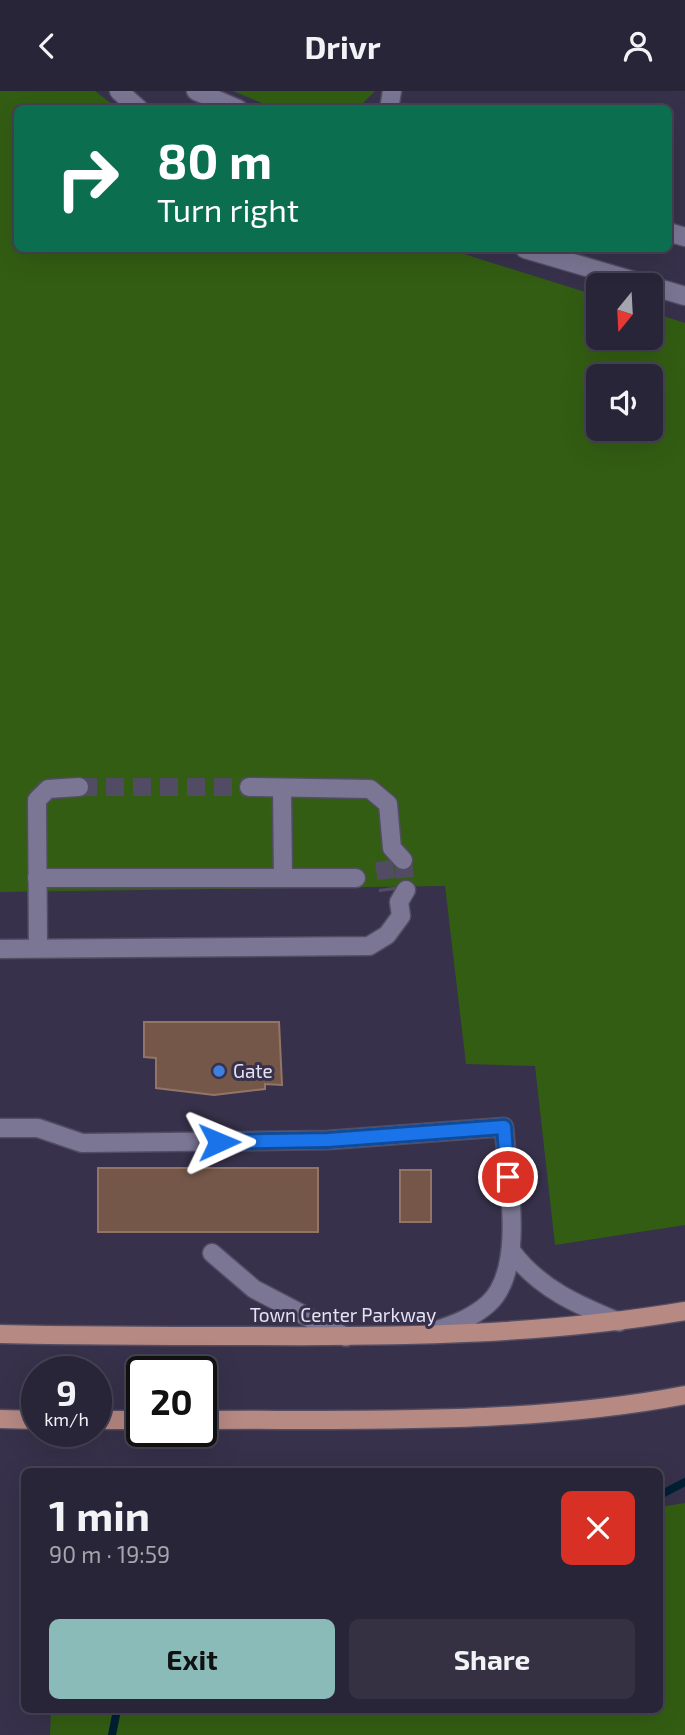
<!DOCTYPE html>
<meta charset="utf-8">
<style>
:root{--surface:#292538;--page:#353143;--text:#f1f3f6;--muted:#a5a5ae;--line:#454253;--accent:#8bbbb9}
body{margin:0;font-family:"Exo 2",sans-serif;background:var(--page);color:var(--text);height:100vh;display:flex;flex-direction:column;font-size:26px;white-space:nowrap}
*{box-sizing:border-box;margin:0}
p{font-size:23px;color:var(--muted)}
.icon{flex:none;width:38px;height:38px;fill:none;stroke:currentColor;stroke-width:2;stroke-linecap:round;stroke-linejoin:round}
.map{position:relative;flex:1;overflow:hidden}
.details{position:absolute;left:21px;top:1377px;width:642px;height:245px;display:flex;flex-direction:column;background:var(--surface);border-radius:10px;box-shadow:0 7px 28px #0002,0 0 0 2px var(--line)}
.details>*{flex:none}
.guide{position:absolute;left:14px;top:14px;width:658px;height:147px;border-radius:10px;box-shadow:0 7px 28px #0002,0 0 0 2px var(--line);background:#0b6e4f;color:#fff;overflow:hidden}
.needle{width:46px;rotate:198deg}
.controls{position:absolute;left:586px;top:182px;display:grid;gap:14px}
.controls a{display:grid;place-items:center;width:77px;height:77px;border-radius:10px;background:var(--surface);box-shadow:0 7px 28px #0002,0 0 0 2px var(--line);font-size:35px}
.speed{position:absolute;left:21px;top:1265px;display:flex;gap:14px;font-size:35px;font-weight:700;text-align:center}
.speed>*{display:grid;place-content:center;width:91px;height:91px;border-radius:50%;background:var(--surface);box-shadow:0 7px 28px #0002,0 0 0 2px var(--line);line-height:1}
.speed small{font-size:18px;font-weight:400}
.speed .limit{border:4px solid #111;border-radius:10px;background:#fff;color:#111}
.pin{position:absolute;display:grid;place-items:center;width:60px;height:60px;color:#fff;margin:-30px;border:4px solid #fff;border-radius:50%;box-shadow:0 2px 7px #0007}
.me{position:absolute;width:77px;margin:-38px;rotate:89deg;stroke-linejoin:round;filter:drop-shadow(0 0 5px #0008)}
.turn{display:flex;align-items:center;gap:24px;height:147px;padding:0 28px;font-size:32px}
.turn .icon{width:91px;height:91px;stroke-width:2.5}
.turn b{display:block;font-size:49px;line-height:60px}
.round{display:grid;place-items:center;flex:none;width:74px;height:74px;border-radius:10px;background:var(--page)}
.summary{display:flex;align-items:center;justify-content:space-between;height:119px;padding:0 28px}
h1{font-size:42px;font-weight:700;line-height:52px}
.button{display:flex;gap:14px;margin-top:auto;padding:14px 28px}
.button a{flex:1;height:80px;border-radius:10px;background:var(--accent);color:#111;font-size:28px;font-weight:700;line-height:80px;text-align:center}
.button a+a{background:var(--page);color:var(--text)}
header{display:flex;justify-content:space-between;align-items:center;height:91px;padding:0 28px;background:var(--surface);font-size:32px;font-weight:700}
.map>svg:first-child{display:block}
.green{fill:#335d13;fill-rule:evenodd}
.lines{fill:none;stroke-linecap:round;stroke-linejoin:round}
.stream{stroke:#002033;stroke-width:8}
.building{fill:#745748;stroke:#947565;stroke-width:2}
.minor-tunnel{stroke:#514c64;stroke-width:18;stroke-dasharray:18 9;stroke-linecap:butt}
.minor-casing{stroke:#524d63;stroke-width:21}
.major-casing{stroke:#524d63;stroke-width:21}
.minor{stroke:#7b7694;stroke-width:18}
.major{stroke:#b78983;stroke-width:18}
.route-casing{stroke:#114b97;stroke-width:18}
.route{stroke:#1a73e8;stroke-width:12}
.shop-dot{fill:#3f7fe0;stroke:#37314b;stroke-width:2.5}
.labels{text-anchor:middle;stroke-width:6;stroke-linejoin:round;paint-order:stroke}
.poi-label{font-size:19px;fill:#e5e2f3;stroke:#37314b;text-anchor:start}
.street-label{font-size:19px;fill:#e5e2f3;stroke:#37314b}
</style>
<header><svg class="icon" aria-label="back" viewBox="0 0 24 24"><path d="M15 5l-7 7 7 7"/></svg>Drivr<svg class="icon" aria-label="person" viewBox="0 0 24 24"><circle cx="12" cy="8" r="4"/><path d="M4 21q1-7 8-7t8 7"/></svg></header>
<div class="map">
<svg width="685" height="1644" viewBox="0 0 685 1644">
<rect width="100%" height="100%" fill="#37314b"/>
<!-- green -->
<g class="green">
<path d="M0,0H95L117,17L18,18V158H448L598,205V247H651V221L685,232V1134L555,1154L535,975L466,973L445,795L0,801ZM598,285H651V338H598Z"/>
<path d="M233,0H375L358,17H274Z"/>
<path d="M685,1412V1644H50L51,1619H660V1416Z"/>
</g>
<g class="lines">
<!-- stream -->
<g class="stream">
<path d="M660,1404L685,1391"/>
<path d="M112,1644L117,1619"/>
</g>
</g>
<!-- building -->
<g class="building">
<path d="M144,931H279L282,994L265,993V998L214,1004L156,997V967L144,966Z"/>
<rect x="98" y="1077" width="220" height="64"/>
<rect x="400" y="1079" width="31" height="52"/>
</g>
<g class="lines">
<!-- minor-tunnel -->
<g class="minor-tunnel">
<path d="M79,696H249"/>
<path d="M403,769L406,799"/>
<path d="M384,770L388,800"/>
</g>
<defs>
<g id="minor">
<path d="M119,0L139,18"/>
<path d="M196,0L238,18"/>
<path d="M389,18L392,0"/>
<path d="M668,141L685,146"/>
<path d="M525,158L648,194"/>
<path d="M651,195L685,205"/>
<path d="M249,696L370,698L388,713L392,757L403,769"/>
<path d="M282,697L283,787"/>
<path d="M37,787H356"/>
<path d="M38,857L37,709L48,698L79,696"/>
<path d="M0,858L369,855L387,844L401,825L399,811L406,799"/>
<path d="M0,1037H38L82,1052L328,1049L504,1036C507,1083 527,1178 488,1213C471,1228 452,1234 431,1241"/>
<path d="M512,1161C540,1198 578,1214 619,1231"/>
<path d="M212,1162L254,1198L346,1246"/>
</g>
<g id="major">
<path d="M0,1243C85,1245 170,1245 255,1245C400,1246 542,1244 685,1220"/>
<path d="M0,1328L37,1329"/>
<path d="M96,1329H142"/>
<path d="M201,1329C359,1328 530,1334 685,1304"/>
</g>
</defs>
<!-- minor casing -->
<use href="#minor" class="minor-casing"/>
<!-- major casing -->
<use href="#major" class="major-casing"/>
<!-- minor -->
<use href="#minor" class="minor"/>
<!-- major -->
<use href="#major" class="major"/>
</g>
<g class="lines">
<defs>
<path id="route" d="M219,1051L328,1049L504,1036L508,1086"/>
</defs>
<!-- route casing -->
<use href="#route" class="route-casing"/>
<!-- route -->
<use href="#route" class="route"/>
</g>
<!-- markers -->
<circle class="shop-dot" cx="219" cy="980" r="7"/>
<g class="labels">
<!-- poi labels -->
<g class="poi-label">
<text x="233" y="987">Gate</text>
</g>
<!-- street labels -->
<g class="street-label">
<text x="343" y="1231">Town Center Parkway</text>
</g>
</g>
</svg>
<div class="controls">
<a><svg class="needle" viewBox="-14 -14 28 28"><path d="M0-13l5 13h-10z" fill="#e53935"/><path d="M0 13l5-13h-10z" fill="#a5a5ae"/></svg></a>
<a><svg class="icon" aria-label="sound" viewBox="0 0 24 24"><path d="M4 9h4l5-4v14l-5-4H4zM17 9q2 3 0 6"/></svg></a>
</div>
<div class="speed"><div>9<small>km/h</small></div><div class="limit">20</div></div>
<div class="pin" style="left:508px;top:1086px;background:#d93025"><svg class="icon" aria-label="arrive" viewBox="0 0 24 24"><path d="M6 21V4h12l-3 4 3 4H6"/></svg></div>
<svg class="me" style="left:219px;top:1051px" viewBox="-20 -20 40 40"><path d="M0-17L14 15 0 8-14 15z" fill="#1a73e8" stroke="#fff" stroke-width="4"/></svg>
<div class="guide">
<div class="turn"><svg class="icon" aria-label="right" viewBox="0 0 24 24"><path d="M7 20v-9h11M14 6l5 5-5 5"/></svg><div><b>80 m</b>Turn right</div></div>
</div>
<section class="details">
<div class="summary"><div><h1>1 min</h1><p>90 m · 19:59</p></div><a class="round" style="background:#d93025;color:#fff"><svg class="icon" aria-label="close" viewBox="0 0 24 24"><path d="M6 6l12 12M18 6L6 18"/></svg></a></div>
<div class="button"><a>Exit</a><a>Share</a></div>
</section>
</div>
